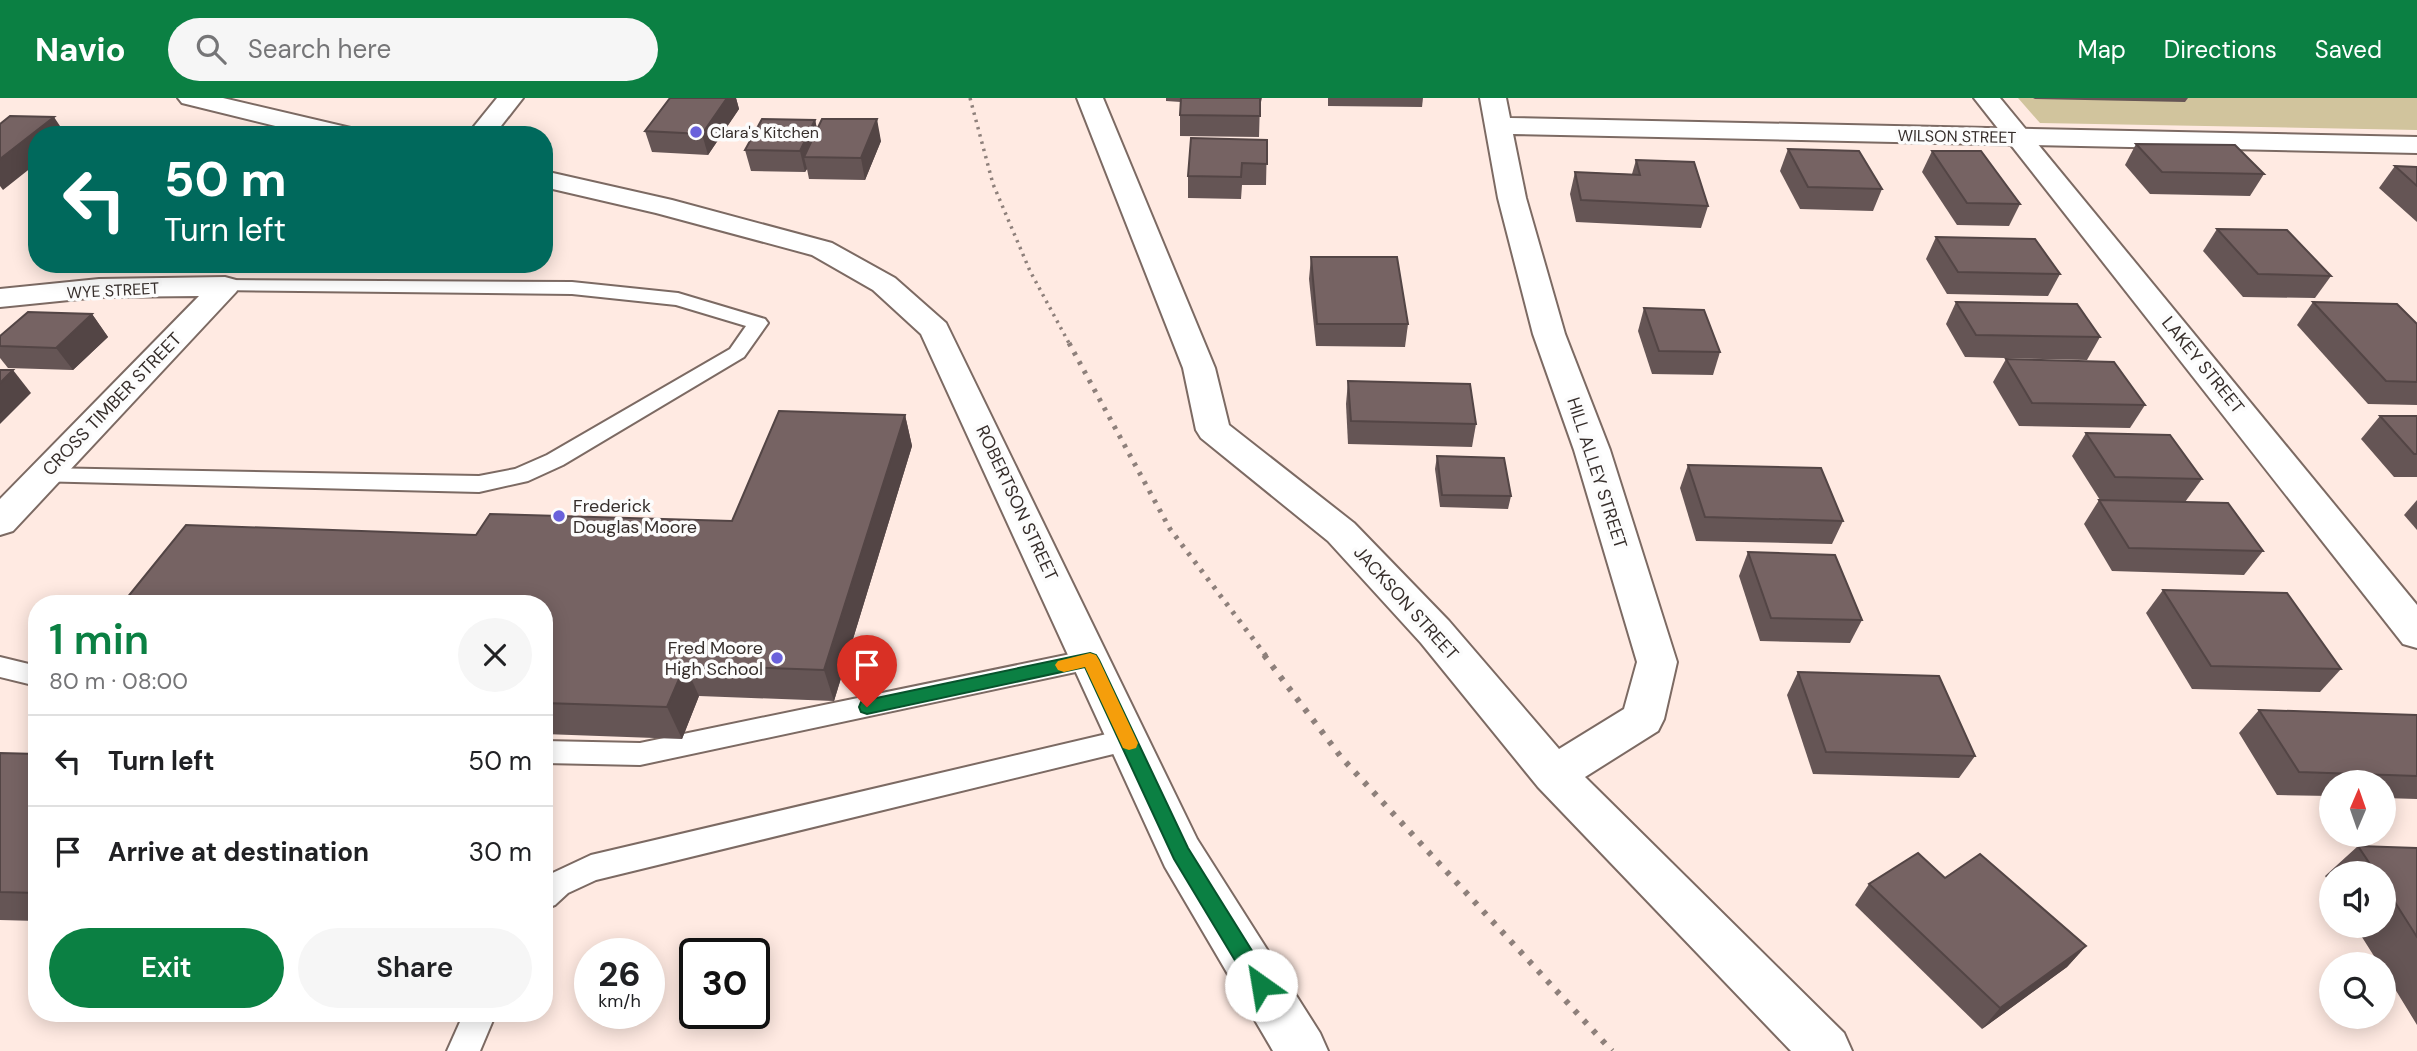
<!DOCTYPE html>
<meta charset="utf-8">
<style>
:root{--surface:#fff;--page:#f6f6f6;--text:#202124;--muted:#757577;--line:#e0e0e0;--accent:#0b8043}
body{margin:0;font-family:"DM Sans",sans-serif;background:var(--page);color:var(--text);height:100vh;display:flex;flex-direction:column;font-size:26px;white-space:nowrap}
*{box-sizing:border-box;margin:0}
p{font-size:23px;color:var(--muted)}
.icon{flex:none;width:38px;height:38px;fill:none;stroke:currentColor;stroke-width:2;stroke-linecap:round;stroke-linejoin:round}
.map{position:relative;flex:1;overflow:hidden}
.sheet{position:absolute;left:28px;top:497px;width:525px;height:427px;display:flex;flex-direction:column;background:var(--surface);border-radius:28px;box-shadow:0 4px 18px #0003}
.sheet>*{flex:none}
.guide{position:absolute;left:28px;top:28px;width:525px;height:147px;border-radius:28px;box-shadow:0 4px 18px #0003;background:#00695c;color:#fff;overflow:hidden}
.needle{width:46px;rotate:2deg}
.tools{position:absolute;left:2319px;top:672px;display:grid;gap:14px}
.tools a{display:grid;place-items:center;width:77px;height:77px;border-radius:50%;background:var(--surface);box-shadow:0 4px 18px #0003;font-size:35px}
.speed{position:absolute;left:574px;top:840px;display:flex;gap:14px;font-size:35px;font-weight:700;text-align:center}
.speed>*{display:grid;place-content:center;width:91px;height:91px;border-radius:50%;background:var(--surface);box-shadow:0 4px 18px #0003;line-height:1}
.speed small{font-size:18px;font-weight:400}
.speed .limit{border:4px solid #111;border-radius:10px;background:#fff;color:#111}
.pin{position:absolute;display:grid;place-items:center;width:60px;height:60px;color:#fff;margin:-72px -30px;border-radius:50% 50% 50% 0;rotate:-45deg;box-shadow:0 0 7px #0007}
.pin .icon{rotate:45deg}
.me{position:absolute;width:77px;margin:-38px;rotate:328deg;stroke-linejoin:round;filter:drop-shadow(0 0 5px #0008)}
.turn{display:flex;align-items:center;gap:24px;height:147px;padding:0 21px;font-size:32px}
.turn .icon{width:91px;height:91px;stroke-width:2.5}
.turn b{display:block;font-size:49px;line-height:60px}
.round{display:grid;place-items:center;flex:none;width:74px;height:74px;border-radius:37px;background:var(--page)}
.head{display:flex;align-items:center;justify-content:space-between;height:119px;padding:0 21px}
h1{font-size:42px;font-weight:600;line-height:52px;color:var(--accent)}
.button{display:flex;gap:14px;margin-top:auto;padding:14px 21px}
.button a{flex:1;height:80px;border-radius:42px;background:var(--accent);color:#fff;font-size:28px;font-weight:600;line-height:80px;text-align:center}
.button a+a{background:var(--page);color:var(--text)}
ul{padding:0;list-style:none}
li{display:flex;align-items:center;gap:21px;height:91px;padding:0 21px;border-top:2px solid var(--line)}
li div{flex:1}
li b{display:block;font-size:26px}
li em{font-style:normal}
header{display:flex;align-items:center;gap:42px;box-sizing:border-box;height:98px;padding:0 35px;background:var(--accent);color:#fff}
header strong{font-size:33px}
nav{display:flex;gap:38px;margin-inline-start:auto;font-size:24px}
.search{width:490px;height:63px;background:var(--page);display:flex;align-items:center;gap:18px;box-sizing:border-box;padding:0 24px;border-radius:38px;color:var(--muted);font-size:26px}
.map>svg:first-child{display:block}
.green{fill:#d1c49d}
.lines{fill:none;stroke-linecap:round;stroke-linejoin:round}
.service-casing{stroke:#7c6a63;stroke-width:4}
.minor-casing{stroke:#7c6a63;stroke-width:4}
.tertiary-casing{stroke:#7c6a63;stroke-width:4}
.service{fill:#fff;fill-rule:evenodd}
.minor{fill:#fff;fill-rule:evenodd}
.tertiary{fill:#fff;fill-rule:evenodd}
.rail-far2{stroke:#8e807b;stroke-width:3.5;stroke-dasharray:2.5 5;stroke-linecap:butt}
.rail-far1{stroke:#8e807b;stroke-width:5;stroke-dasharray:3.5 7;stroke-linecap:butt}
.rail{stroke:#8e807b;stroke-width:6;stroke-dasharray:4.5 9;stroke-linecap:butt}
.wall{fill:#655555}
.shaded-wall{fill:#534545}
.building{fill:#766363;stroke:#534545;stroke-width:2}
.route{fill:#0b8043;stroke:#07532c;stroke-width:2}
.slow{fill:#f59e0b}
.poi-dot{fill:#6a61db;stroke:#fcfcfc;stroke-width:2.5}
.labels{text-anchor:middle;stroke-width:7;stroke-linejoin:round;paint-order:stroke}
.far-poi-label{font-size:16px;fill:#362e2b;stroke:#fcfcfc;text-anchor:start}
.far-street-label{font-size:16px;fill:#362e2b;stroke:#fcfcfc}
.street-label{font-size:18px;fill:#362e2b;stroke:#fcfcfc}
.poi-label{font-size:18px;fill:#362e2b;stroke:#fcfcfc;text-anchor:start}
</style>
<header>
<strong>Navio</strong>
<div class="search"><svg class="icon" aria-label="search" viewBox="0 0 24 24"><circle cx="10" cy="10" r="6"/><path d="M15 15l6 6"/></svg>Search here</div>
<nav><a>Map</a><a>Directions</a><a>Saved</a></nav>
</header>
<div class="map">
<svg width="2417" height="953" viewBox="0 0 2417 953">
<rect width="100%" height="100%" fill="#ffeae2"/>
<!-- green -->
<path class="green" d="M2018,0H2417V32L2040,25Z"/>
<g class="lines">
<defs>
<g id="service">
<path d="M225,182L572,184L678,195L765,221L768,225L744,259L563,367L528,383L479,394L34,383L31,378L34,373L42,370L479,378L515,371L547,357L730,251L746,228L676,207L572,196L218,192L215,188Z"/>
<path d="M1090,552L1099,555L1103,562L1099,569L640,667L544,665V643L640,645Z"/>
<path d="M0,559L37,568V588L0,579Z"/>
<path d="M1128,631L1138,634L1142,642L1138,650L596,782L568,795L555,807L544,811V779L591,757Z"/>
<path d="M464,915H496L480,953H447Z"/>
</g>
<g id="minor">
<path d="M178,0H223L355,31L359,37H312L182,5Z"/>
<path d="M497,0H523L494,37H467Z"/>
<path d="M1077,0H1103L1215,270L1229,327L1354,425L1449,523L1559,651L1624,611L1637,564L1574,352L1533,236L1498,100L1480,0H1506L1510,20L2417,39V55L1513,36L1526,100L1565,236L1610,352L1677,564L1664,621L1658,633L1585,679L1844,935L1852,953H1791L1538,689L1421,545L1328,443L1201,340L1196,332L1183,270Z"/>
<path d="M544,73L672,102L832,145L895,180L946,225L1197,741L1320,935L1328,953H1273L1165,769L921,236L873,192L812,157L656,115L544,89Z"/>
<path d="M225,179L236,182L240,188L236,194L13,433L0,437V401L199,198L99,199L0,209V191L99,181Z"/>
</g>
<path id="tertiary" d="M1974,0H2000L2417,507V550L2403,546Z"/>
</defs>
<!-- service casing -->
<use href="#service" class="service-casing"/>
<!-- minor casing -->
<use href="#minor" class="minor-casing"/>
<!-- tertiary casing -->
<use href="#tertiary" class="tertiary-casing"/>
<!-- service -->
<use href="#service" class="service"/>
<!-- minor -->
<use href="#minor" class="minor"/>
<!-- tertiary -->
<use href="#tertiary" class="tertiary"/>
<!-- rail-far2 -->
<path class="rail-far2" d="M970,0L993,86L1030,173L1070,247"/>
<!-- rail-far1 -->
<path class="rail-far1" d="M1069,245L1170,431L1266,558"/>
<!-- rail -->
<path class="rail" d="M1264,557L1341,659L1612,953"/>
</g>
<!-- wall -->
<g class="wall">
<path d="M670,0H736L739,11L708,57L652,54L645,33Z"/>
<path d="M1166,0H1262L1261,4H1260L1259,39L1180,38V17L1181,4L1166,3Z"/>
<path d="M1328,0H1423L1422,9L1328,8Z"/>
<path d="M2033,0H2188L2185,4L2035,1Z"/>
<path d="M815,22L817,31L881,43L865,82L809,81L807,71L805,74L751,73L745,52Z"/>
<path d="M1267,42L1266,87H1242L1241,101L1188,100V78Z"/>
<path d="M2136,46L2264,76L2250,98L2150,96L2125,67Z"/>
<path d="M1788,51L1882,91L1873,113L1800,111L1780,73Z"/>
<path d="M1932,53L2020,106L2009,128L1957,127L1922,74Z"/>
<path d="M1636,62L1708,108L1701,130L1576,124L1570,96L1575,74L1632,76Z"/>
<path d="M2395,68L2417,69V124L2379,90Z"/>
<path d="M2217,131L2331,178L2315,200L2243,199L2203,153Z"/>
<path d="M1936,139L2060,176L2048,198L1947,196L1926,161Z"/>
<path d="M1311,159L1408,226L1405,249L1316,248L1309,181Z"/>
<path d="M1956,204L2100,239L2087,262L1965,259L1946,226Z"/>
<path d="M2313,204L2417,226V307L2368,306L2297,227Z"/>
<path d="M1644,210L1720,254L1713,277L1652,276L1638,233Z"/>
<path d="M92,216L108,239L73,272L8,270L0,260V238Z"/>
<path d="M2006,261L2145,307L2130,330L2019,328L1993,284Z"/>
<path d="M1348,283L1476,326L1472,349L1348,346L1346,306Z"/>
<path d="M905,317L912,348L834,603L699,598L682,641L544,636V506L476,437L732,423Z"/>
<path d="M2380,318H2417V379H2394L2361,341Z"/>
<path d="M2086,335L2202,381L2185,404L2100,402L2072,358Z"/>
<path d="M1437,358L1511,398L1508,411L1440,409L1435,371Z"/>
<path d="M1688,367L1843,423L1832,446L1696,443L1680,390Z"/>
<path d="M2099,402L2263,453L2244,477L2112,473L2084,426Z"/>
<path d="M2417,402V432L2404,417Z"/>
<path d="M1748,454L1862,522L1850,545L1760,543L1739,478Z"/>
<path d="M2163,492L2341,571L2320,594L2192,591L2146,515Z"/>
<path d="M1798,574L1975,658L1959,680L1813,676L1787,597Z"/>
<path d="M2259,612L2417,617V701L2384,700V684H2331V698L2277,697L2239,635Z"/>
<path d="M0,655L37,656V823L0,822Z"/>
<path d="M2358,748L2417,750V927L2384,873V866H2379L2355,828H2384V775H2331V788L2325,778Z"/>
<path d="M1869,786L2086,848L2067,869L1982,931L1855,807Z"/>
</g>
<!-- shaded-wall -->
<g class="shaded-wall">
<path d="M727,0H736L739,11L708,57L702,36Z"/>
<path d="M54,19L66,37H37V65L3,92L0,88V61Z"/>
<path d="M877,21L881,43L865,82L861,60Z"/>
<path d="M815,22L820,43L804,59L807,71L805,74L800,53Z"/>
<path d="M92,216L108,239L73,272L56,250Z"/>
<path d="M13,272L31,295L0,326V285Z"/>
<path d="M905,317L912,348L834,603L824,572Z"/>
<path d="M685,567L699,598L682,641L667,609Z"/>
<path d="M2086,848L2067,869L1982,931L2000,910Z"/>
</g>
<!-- building -->
<g class="building">
<path d="M670,0H727L702,36L645,33Z"/>
<path d="M1181,0H1260V18L1180,17Z"/>
<path d="M10,18L54,19L0,61V26Z"/>
<path d="M762,21L815,22L800,53L745,52Z"/>
<path d="M822,21H877L861,60L804,59Z"/>
<path d="M1191,40L1267,42V66L1242,65L1241,79L1188,78Z"/>
<path d="M2136,46L2235,47L2264,76L2162,74Z"/>
<path d="M1788,51L1859,53L1882,91L1808,89Z"/>
<path d="M1932,53H1981L2020,106L1967,105Z"/>
<path d="M1636,62L1694,64L1708,108L1581,102L1575,74L1640,77Z"/>
<path d="M2395,68L2417,69V88Z"/>
<path d="M2217,131L2287,132L2331,178L2258,176Z"/>
<path d="M1936,139L2035,141L2060,176L1958,174Z"/>
<path d="M1311,159H1397L1408,226H1317Z"/>
<path d="M1956,204L2077,206L2100,239L1976,237Z"/>
<path d="M2313,204L2397,206L2417,226V284L2386,283Z"/>
<path d="M1644,210L1704,212L1720,254L1659,253Z"/>
<path d="M28,214L92,216L56,250L0,248V238Z"/>
<path d="M2006,261L2114,264L2145,307L2032,305Z"/>
<path d="M0,272H13L0,285Z"/>
<path d="M1348,283L1470,286L1476,326L1351,323Z"/>
<path d="M779,313L905,317L824,572L685,567L667,609L544,605V506H122L186,427L476,437L490,416L732,423Z"/>
<path d="M2380,318H2417V356H2414Z"/>
<path d="M2086,335L2170,337L2202,381L2115,379Z"/>
<path d="M1437,358L1504,360L1511,398L1442,397Z"/>
<path d="M1688,367L1821,370L1843,423L1705,419Z"/>
<path d="M2099,402L2228,405L2263,453L2129,450Z"/>
<path d="M1748,454L1835,457L1862,522L1771,520Z"/>
<path d="M2163,492L2287,495L2341,571L2211,568Z"/>
<path d="M1798,574L1939,578L1975,658L1826,654Z"/>
<path d="M2259,612L2417,617V678L2299,674Z"/>
<path d="M0,655L37,656V795L0,794Z"/>
<path d="M2358,748L2417,750V839L2384,787V775H2376Z"/>
<path d="M1918,755L1945,780L1980,756L2086,848L2000,910L1869,786Z"/>
</g>
<!-- route -->
<path class="route" d="M1090,555L1096,557L1099,562L1188,750L1269,880L1272,887L1269,894L1261,897L1254,894L1174,761L1085,569L867,616L861,614L859,609L861,604L867,602Z"/>
<!-- slow -->
<path class="slow" d="M1090,555L1096,557L1099,562L1138,645L1136,650L1129,652L1123,650L1085,569L1064,574L1058,572L1055,567L1058,563Z"/>
<!-- markers -->
<g class="poi-dot">
<circle cx="696" cy="34" r="7"/>
<circle cx="559" cy="418" r="7"/>
<circle cx="777" cy="560" r="7"/>
</g>
<g class="labels">
<!-- far-poi labels -->
<g class="far-poi-label">
<text x="710" y="40">Clara's Kitchen</text>
</g>
<!-- far-street labels -->
<g class="far-street-label">
<text transform="translate(1957 38) rotate(1)" y="6">WILSON STREET</text>
<text transform="translate(113 192) rotate(-3)" y="6">WYE STREET</text>
</g>
<!-- street labels -->
<g class="street-label">
<text transform="translate(2203 267) rotate(51)" y="6">LAKEY STREET</text>
<text transform="translate(112 306) rotate(-46)" y="6">CROSS TIMBER STREET</text>
<text transform="translate(1597 375) rotate(72)" y="6">HILL ALLEY STREET</text>
<text transform="translate(1017 405) rotate(65)" y="6">ROBERTSON STREET</text>
<text transform="translate(1406 505) rotate(48)" y="6">JACKSON STREET</text>
</g>
<!-- poi labels -->
<g class="poi-label">
<text x="573" y="414">Frederick<tspan x="573" dy="21">Douglas Moore</tspan></text>
<text x="763" y="556" text-anchor="end">Fred Moore<tspan x="763" dy="21">High School</tspan></text>
</g>
</g>
</svg>
<div class="tools">
<a><svg class="needle" viewBox="-14 -14 28 28"><path d="M0-13l5 13h-10z" fill="#e53935"/><path d="M0 13l5-13h-10z" fill="#757577"/></svg></a>
<a><svg class="icon" aria-label="sound" viewBox="0 0 24 24"><path d="M4 9h4l5-4v14l-5-4H4zM17 9q2 3 0 6"/></svg></a>
<a><svg class="icon" aria-label="search" viewBox="0 0 24 24"><circle cx="10" cy="10" r="6"/><path d="M15 15l6 6"/></svg></a>
</div>
<div class="speed"><div>26<small>km/h</small></div><div class="limit">30</div></div>
<div class="pin" style="left:867px;top:609px;background:#d93025"><svg class="icon" aria-label="arrive" viewBox="0 0 24 24"><path d="M6 21V4h12l-3 4 3 4H6"/></svg></div>
<svg class="me" style="left:1261px;top:887px" viewBox="-20 -20 40 40"><circle r="19" fill="#fff"/><path d="M0-13L10 11 0 6-10 11z" fill="#0b8043"/></svg>
<div class="guide">
<div class="turn"><svg class="icon" aria-label="left" viewBox="0 0 24 24"><path d="M17 20v-9H6M10 6l-5 5 5 5"/></svg><div><b>50 m</b>Turn left</div></div>
</div>
<section class="sheet">
<div class="head"><div><h1>1 min</h1><p>80 m · 08:00</p></div><a class="round"><svg class="icon" aria-label="close" viewBox="0 0 24 24"><path d="M6 6l12 12M18 6L6 18"/></svg></a></div>
<ul>
<li><svg class="icon" aria-label="left" viewBox="0 0 24 24"><path d="M17 20v-9H6M10 6l-5 5 5 5"/></svg><div><b>Turn left</b></div><em>50 m</em></li>
<li><svg class="icon" aria-label="arrive" viewBox="0 0 24 24"><path d="M6 21V4h12l-3 4 3 4H6"/></svg><div><b>Arrive at destination</b></div><em>30 m</em></li>
</ul>
<div class="button"><a>Exit</a><a>Share</a></div>
</section>
</div>
